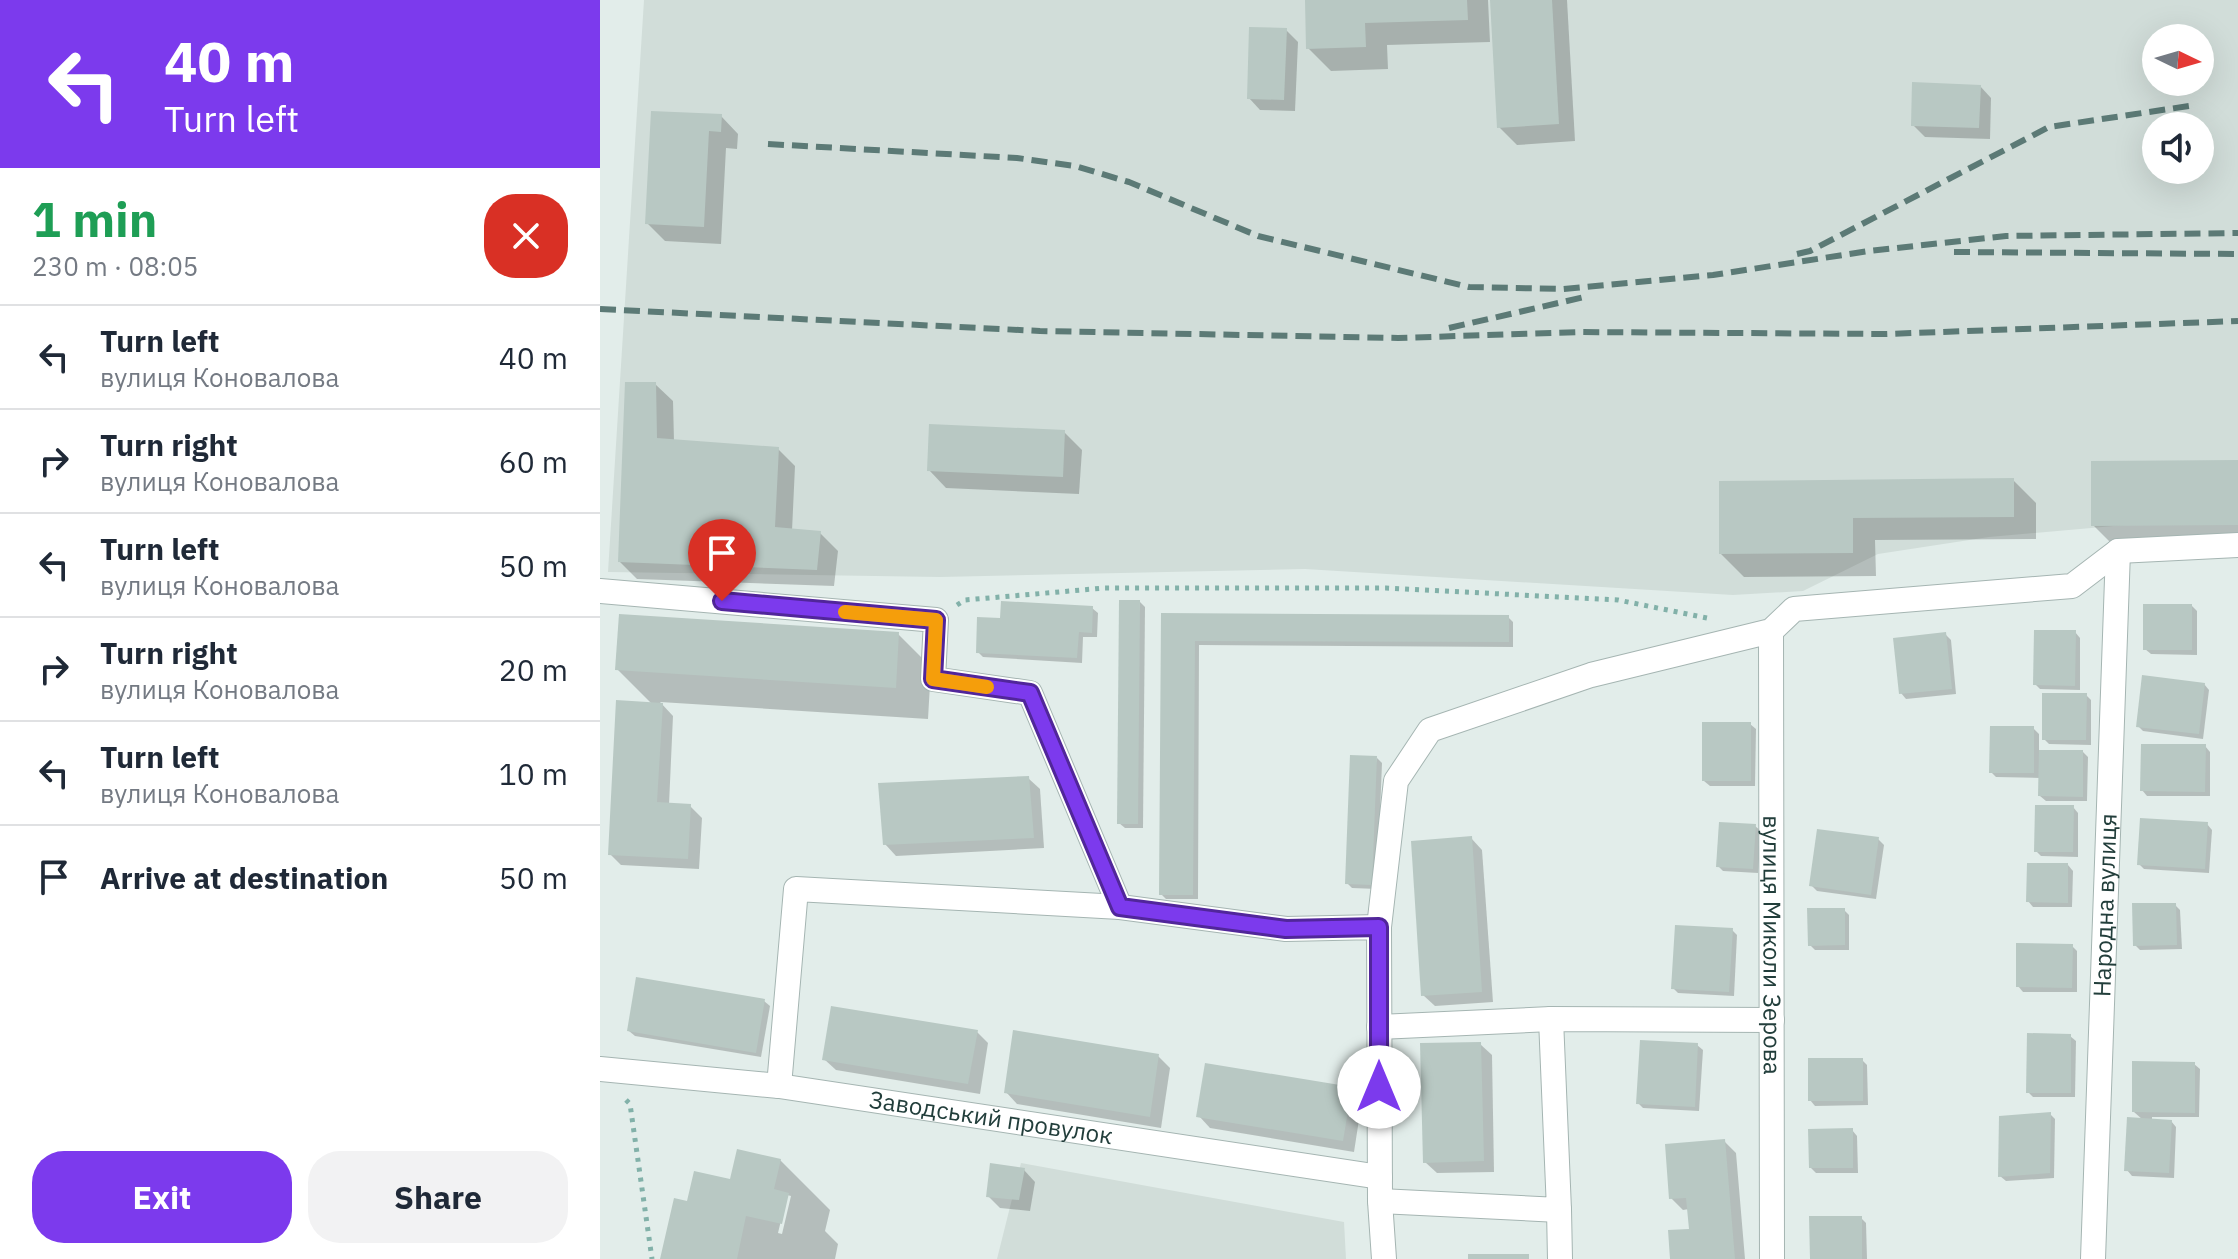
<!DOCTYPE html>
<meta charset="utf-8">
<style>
:root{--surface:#fff;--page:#f2f2f3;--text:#1f2937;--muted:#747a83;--line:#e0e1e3;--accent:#7c3aed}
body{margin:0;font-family:"IBM Plex Sans",sans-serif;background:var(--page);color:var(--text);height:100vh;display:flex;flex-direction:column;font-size:30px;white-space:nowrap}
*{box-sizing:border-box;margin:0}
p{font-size:26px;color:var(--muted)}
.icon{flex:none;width:44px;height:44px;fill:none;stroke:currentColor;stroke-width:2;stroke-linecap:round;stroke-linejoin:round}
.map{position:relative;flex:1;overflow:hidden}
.drawer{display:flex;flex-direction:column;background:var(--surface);width:600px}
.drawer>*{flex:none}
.hud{background:#7c3aed;color:#fff;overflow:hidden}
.needle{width:52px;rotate:95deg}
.controls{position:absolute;left:1542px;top:24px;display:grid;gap:16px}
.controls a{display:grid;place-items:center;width:72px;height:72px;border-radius:50%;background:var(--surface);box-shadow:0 8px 32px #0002;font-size:40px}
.pin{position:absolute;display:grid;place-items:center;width:68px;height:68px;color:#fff;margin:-82px -34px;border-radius:50% 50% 50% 0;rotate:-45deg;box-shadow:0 0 8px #0007}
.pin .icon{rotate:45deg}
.me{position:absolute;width:88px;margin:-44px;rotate:0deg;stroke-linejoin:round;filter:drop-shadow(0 0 6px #0008)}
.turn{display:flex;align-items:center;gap:28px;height:168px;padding:0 32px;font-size:36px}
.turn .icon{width:104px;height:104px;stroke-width:2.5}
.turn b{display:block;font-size:56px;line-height:68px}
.round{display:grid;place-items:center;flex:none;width:84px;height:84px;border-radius:32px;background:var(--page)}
.summary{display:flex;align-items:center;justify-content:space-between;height:136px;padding:0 32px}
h1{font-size:48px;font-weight:700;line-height:60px;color:#1e9e55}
.primary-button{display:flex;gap:16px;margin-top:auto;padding:16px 32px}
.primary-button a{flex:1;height:92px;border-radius:32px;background:var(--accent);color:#fff;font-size:32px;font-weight:700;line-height:92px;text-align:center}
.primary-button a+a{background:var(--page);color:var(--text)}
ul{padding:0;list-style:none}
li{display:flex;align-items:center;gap:24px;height:104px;padding:0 32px;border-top:2px solid var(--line)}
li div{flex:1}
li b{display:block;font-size:30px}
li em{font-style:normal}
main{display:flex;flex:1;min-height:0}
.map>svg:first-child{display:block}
.built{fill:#d1ddd9;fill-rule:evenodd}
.shadow{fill:#0003;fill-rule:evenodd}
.building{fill:#b8c8c3}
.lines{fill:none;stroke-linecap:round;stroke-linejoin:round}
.minor-casing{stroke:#a5b5b2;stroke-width:26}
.path{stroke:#82b1a9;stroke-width:5;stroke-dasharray:4 6;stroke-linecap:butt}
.minor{stroke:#fff;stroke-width:24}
.rail{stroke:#5c7a76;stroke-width:6;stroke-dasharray:16 8;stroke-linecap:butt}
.route-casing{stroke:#51269a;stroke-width:20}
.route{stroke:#7c3aed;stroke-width:14}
.slow{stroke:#f59e0b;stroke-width:14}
.labels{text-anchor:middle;stroke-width:7;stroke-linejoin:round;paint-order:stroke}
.street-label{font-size:24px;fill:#223e3b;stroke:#f3f9f7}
</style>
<main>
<section class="drawer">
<div class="hud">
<div class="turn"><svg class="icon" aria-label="left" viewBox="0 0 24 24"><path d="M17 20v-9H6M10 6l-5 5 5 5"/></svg><div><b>40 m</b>Turn left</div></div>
</div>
<div class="summary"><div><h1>1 min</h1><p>230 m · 08:05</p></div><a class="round" style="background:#d93025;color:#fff"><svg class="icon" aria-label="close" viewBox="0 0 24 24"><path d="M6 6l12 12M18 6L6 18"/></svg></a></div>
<ul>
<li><svg class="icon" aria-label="left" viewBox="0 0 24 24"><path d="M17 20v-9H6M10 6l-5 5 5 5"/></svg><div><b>Turn left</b><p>вулиця Коновалова</p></div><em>40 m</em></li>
<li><svg class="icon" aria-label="right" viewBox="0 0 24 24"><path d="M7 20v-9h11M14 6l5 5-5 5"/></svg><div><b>Turn right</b><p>вулиця Коновалова</p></div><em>60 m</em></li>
<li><svg class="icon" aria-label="left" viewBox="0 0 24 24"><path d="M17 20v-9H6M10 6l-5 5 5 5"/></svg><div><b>Turn left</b><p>вулиця Коновалова</p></div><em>50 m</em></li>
<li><svg class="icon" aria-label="right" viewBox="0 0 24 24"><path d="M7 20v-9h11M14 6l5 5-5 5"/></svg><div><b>Turn right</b><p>вулиця Коновалова</p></div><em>20 m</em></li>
<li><svg class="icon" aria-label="left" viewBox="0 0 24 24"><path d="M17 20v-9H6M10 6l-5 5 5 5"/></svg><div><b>Turn left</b><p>вулиця Коновалова</p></div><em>10 m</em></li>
<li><svg class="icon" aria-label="arrive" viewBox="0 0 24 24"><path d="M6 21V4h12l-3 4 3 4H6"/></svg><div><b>Arrive at destination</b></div><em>50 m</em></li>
</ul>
<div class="primary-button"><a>Exit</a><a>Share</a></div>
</section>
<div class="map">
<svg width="1638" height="1259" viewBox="0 0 1638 1259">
<rect width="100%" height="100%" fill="#e2edea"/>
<!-- built -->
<g class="built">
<path d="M44,0H1638V515L1389,537L1278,554L1203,591L1133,595L705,569L340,577L8,572ZM1556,38H1600V82H1556ZM1556,126H1600V170H1556Z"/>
<path d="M421,1163L744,1222L746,1259H397Z"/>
</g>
<!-- shadow -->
<g class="shadow">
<path d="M707,0H888L890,42L787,45L788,69L731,71L708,48Z"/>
<path d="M892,0H967L975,141L917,145L899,127Z"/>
<path d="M686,30L698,42L695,111L660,110L649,98Z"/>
<path d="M1380,86L1391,98L1390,139L1325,137L1313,125Z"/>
<path d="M53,113L121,116L138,134L137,149L126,148L121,244L65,241L47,223Z"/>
<path d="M55,384L73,401L74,441L178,449L195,466L192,531L220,533L238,551L234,586L37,579L20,562Z"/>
<path d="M464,432L482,450L479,494L346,488L329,470Z"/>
<path d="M1638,462V547L1516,548L1493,525Z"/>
<path d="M1413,480L1436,503V539L1275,540L1276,576L1144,577L1121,554V483Z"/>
<path d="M540,602L545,607L543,828H525L519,823Z"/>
<path d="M1592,606L1597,611V655L1551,654L1545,649Z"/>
<path d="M492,608L498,613L497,637H483L482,663L383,657L378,652L401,620Z"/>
<path d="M563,615L908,617L913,622V647L599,645L598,899H566L561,894Z"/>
<path d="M1475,632L1480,638V690L1440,689L1435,684Z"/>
<path d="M298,634L331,667L328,719L60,702L73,716L69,805L90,806L102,818L99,869L21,865L10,854L52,704L17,669Z"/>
<path d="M1346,635L1351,640L1356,694L1306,699L1301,693Z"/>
<path d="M1604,684L1609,690L1603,739L1543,731L1538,726Z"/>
<path d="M1486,695L1491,700V745L1449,744L1444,739Z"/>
<path d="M1150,724L1156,729L1155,786H1110L1104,781Z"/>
<path d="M1433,728L1439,734V752H1483L1488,757L1487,801H1446L1440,796V778L1396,777L1391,772Z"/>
<path d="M1605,746L1610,752V796H1547L1542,790Z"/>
<path d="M777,758L782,763L777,889L752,888L747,883Z"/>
<path d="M428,778L440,789L444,848L296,856L285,844Z"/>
<path d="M1473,807L1478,813V857L1441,856L1436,851Z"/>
<path d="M1607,824L1612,830L1609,873L1544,869L1539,864Z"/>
<path d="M1155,826L1161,831L1158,873L1123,871L1118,866Z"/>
<path d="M871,838L882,850L893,1002L835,1006L823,995Z"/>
<path d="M1278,839L1284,845L1276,899L1217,891L1211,885Z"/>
<path d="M1468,865L1473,871L1472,907H1433L1428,901Z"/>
<path d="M1575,905L1580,910L1582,949L1540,950L1535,945Z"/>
<path d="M1244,910L1249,915V950H1215L1210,945Z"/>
<path d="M1132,930L1137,935L1134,996L1078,993L1073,988Z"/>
<path d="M1472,946L1477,951V992H1423L1418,986Z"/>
<path d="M164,1001L170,1006L161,1057L35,1036L29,1031Z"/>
<path d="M377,1032L388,1043L380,1094L236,1070L224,1059Z"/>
<path d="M1470,1036L1476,1041L1475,1097H1433L1428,1092Z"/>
<path d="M880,1044L892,1055L894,1172L837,1173L825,1162Z"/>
<path d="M1097,1045L1103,1050L1099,1111L1043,1108L1038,1103Z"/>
<path d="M558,1056L570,1068L561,1128L417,1104L406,1092Z"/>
<path d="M1262,1060L1267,1065L1268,1105L1215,1106L1210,1100Z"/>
<path d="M1594,1064L1600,1069L1599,1117H1552V1121H1571L1576,1127L1574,1178L1532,1176L1527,1170L1543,1120L1534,1112Z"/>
<path d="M751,1089L762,1100L754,1152L610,1128L599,1116Z"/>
<path d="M1450,1114L1455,1119L1454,1178L1406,1181L1400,1176Z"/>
<path d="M1252,1130L1257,1136L1258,1173H1216L1211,1168Z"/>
<path d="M1124,1141L1136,1153L1145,1259H1072L1091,1230L1089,1209L1083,1210L1071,1198Z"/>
<path d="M180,1160L230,1210L225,1231L238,1244L235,1259H62L89,1203ZM187,1195L191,1196L182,1234L178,1233Z"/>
<path d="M424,1170L435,1182L430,1211L400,1208L388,1196Z"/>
<path d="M1261,1218L1266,1223L1267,1259H1212Z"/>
</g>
<!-- building -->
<g class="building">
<path d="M705,0H867L868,20L765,23L766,47L706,49Z"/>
<path d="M890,0H952L959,124L897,128Z"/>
<path d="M649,27L687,28L684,100L647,99Z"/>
<path d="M1312,82L1381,85L1379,128L1311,126Z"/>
<path d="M51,111L122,114L121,132L109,131L104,227L45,224Z"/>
<path d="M25,382H56L57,438L179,447L175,527L221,531L217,570L18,562Z"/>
<path d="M329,424L465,430L463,477L327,471Z"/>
<path d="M1638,460V525L1491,526V461Z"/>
<path d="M1414,478V517L1253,518V553L1119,554V481Z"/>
<path d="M519,600H540L538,824H517Z"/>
<path d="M401,601L493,606L492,633L479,632L477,658L376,653L377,617L400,618Z"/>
<rect x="1543" y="604" width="49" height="46"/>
<path d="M561,613L909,615V642L595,641L593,895H559Z"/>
<path d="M19,614L299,632L296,688L15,670Z"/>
<path d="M1434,630H1476L1475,686L1433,685Z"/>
<path d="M1346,632L1352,689L1299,694L1293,638Z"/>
<path d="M1542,675L1605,683L1599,734L1536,727Z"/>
<path d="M1442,693H1487L1486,740H1442Z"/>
<path d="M16,700L63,703L57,802L91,804L88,859L8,855Z"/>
<rect x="1102" y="722" width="49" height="59"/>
<path d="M1390,726H1434V773H1389Z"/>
<path d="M1541,744H1606L1605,792L1540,791Z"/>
<path d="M1439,750H1483V797L1438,796Z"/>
<path d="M750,755L777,756L772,885L745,884Z"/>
<path d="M429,776L434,838L283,845L278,783Z"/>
<path d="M1435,805H1474L1473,852H1434Z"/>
<path d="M1540,818L1608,822L1605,869L1537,865Z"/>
<path d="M1119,822L1156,824L1153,869L1116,867Z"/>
<path d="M1217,829L1279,837L1271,895L1209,886Z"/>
<path d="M872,836L882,992L821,996L811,841Z"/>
<path d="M1427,863H1468V903L1426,902Z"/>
<path d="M1532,903H1576L1577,945L1533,946Z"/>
<path d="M1207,908H1245V945L1208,946Z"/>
<path d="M1075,925L1133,928L1129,992L1071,989Z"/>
<path d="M1416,943L1473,944L1472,988L1416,987Z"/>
<path d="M36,977L165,999L156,1053L27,1031Z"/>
<path d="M231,1006L378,1030L368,1084L222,1060Z"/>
<path d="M413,1030L559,1054L550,1117L404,1093Z"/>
<path d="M1427,1033L1471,1034V1093H1426Z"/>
<path d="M1040,1040L1098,1043L1095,1107L1036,1104Z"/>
<path d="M881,1042L884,1161L823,1163L820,1043Z"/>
<rect x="1208" y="1058" width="55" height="43"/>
<path d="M1532,1061L1595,1062V1113L1532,1112Z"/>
<path d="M605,1063L752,1087L743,1141L596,1117Z"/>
<path d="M1451,1112L1450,1173L1398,1177L1399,1116Z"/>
<path d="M1527,1117L1572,1120L1569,1173L1524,1171Z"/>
<path d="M1253,1128V1168H1209L1208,1129Z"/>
<path d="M1125,1139L1135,1259H1070L1068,1230L1089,1229L1086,1198L1069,1199L1065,1144Z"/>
<path d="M137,1149L181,1159L174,1189L189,1193L182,1224L146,1216L137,1259H60L74,1198L87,1201L94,1171L130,1179Z"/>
<path d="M390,1163L425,1168L419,1200L386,1197Z"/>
<path d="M1209,1216H1262V1259H1210Z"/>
<rect x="868" y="1254" width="61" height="5"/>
</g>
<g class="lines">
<defs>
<g id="minor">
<path d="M0,591L336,620L333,679L430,693L520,907"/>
<path id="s1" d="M1171,631L1172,1259"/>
<path d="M779,927L796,781L830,730L991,675L1171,631L1194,609L1472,586L1518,551L1638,545"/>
<path d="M779,1027L951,1019L1172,1020"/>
<path id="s2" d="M0,1069L179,1086L780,1177"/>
<path d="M179,1086L196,889L520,907L686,929L779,927L780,1201L784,1259"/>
<path d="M780,1201L959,1210L951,1019"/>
<path d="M959,1210L960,1259"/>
<path id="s3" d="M1493,1259L1518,551"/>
</g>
</defs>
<!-- minor casing -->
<use href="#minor" class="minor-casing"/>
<!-- path -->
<g class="path">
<path d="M357,605L365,600L505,588H786L1018,600L1107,618"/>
<path d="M26,1100L30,1104L52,1259"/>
</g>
<!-- minor -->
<use href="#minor" class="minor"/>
<!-- rail -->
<g class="rail">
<path d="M168,144L417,158L475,166L529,182L658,236L869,287L963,289L1113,275L1269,251L1406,236L1638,233"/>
<path d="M1354,252L1638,254"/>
<path d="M1197,254L1210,251L1449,127L1589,106"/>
<path d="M0,309L440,331L798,338L980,332L1286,334L1638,321"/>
<path d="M849,328L989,296"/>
</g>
</g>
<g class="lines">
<defs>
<path id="route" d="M122,601L336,620L333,679L430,693L520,907L686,929L779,927V1087"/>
</defs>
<!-- route casing -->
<use href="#route" class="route-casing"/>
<!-- route -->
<use href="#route" class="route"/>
<!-- slow -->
<path class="slow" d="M245,612L336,620L333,679L387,687"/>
</g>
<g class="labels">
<!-- street labels -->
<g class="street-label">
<text dy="8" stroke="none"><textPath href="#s3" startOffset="354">Народна вулиця</textPath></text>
<text dy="8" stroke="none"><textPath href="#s1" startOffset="314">вулиця Миколи Зерова</textPath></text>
<text dy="8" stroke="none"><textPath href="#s2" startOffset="394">Заводський провулок</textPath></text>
</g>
</g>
</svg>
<div class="controls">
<a><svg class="needle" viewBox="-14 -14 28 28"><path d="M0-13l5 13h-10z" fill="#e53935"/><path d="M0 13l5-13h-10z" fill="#747a83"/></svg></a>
<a><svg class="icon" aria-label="sound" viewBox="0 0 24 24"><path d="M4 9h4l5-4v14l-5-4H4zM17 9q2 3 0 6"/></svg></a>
</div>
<div class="pin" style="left:122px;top:601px;background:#d93025"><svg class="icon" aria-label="arrive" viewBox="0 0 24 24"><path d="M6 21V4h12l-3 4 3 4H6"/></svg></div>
<svg class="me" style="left:779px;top:1087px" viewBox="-20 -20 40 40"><circle r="19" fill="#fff"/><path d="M0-13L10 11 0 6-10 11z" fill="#7c3aed"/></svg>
</div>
</main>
